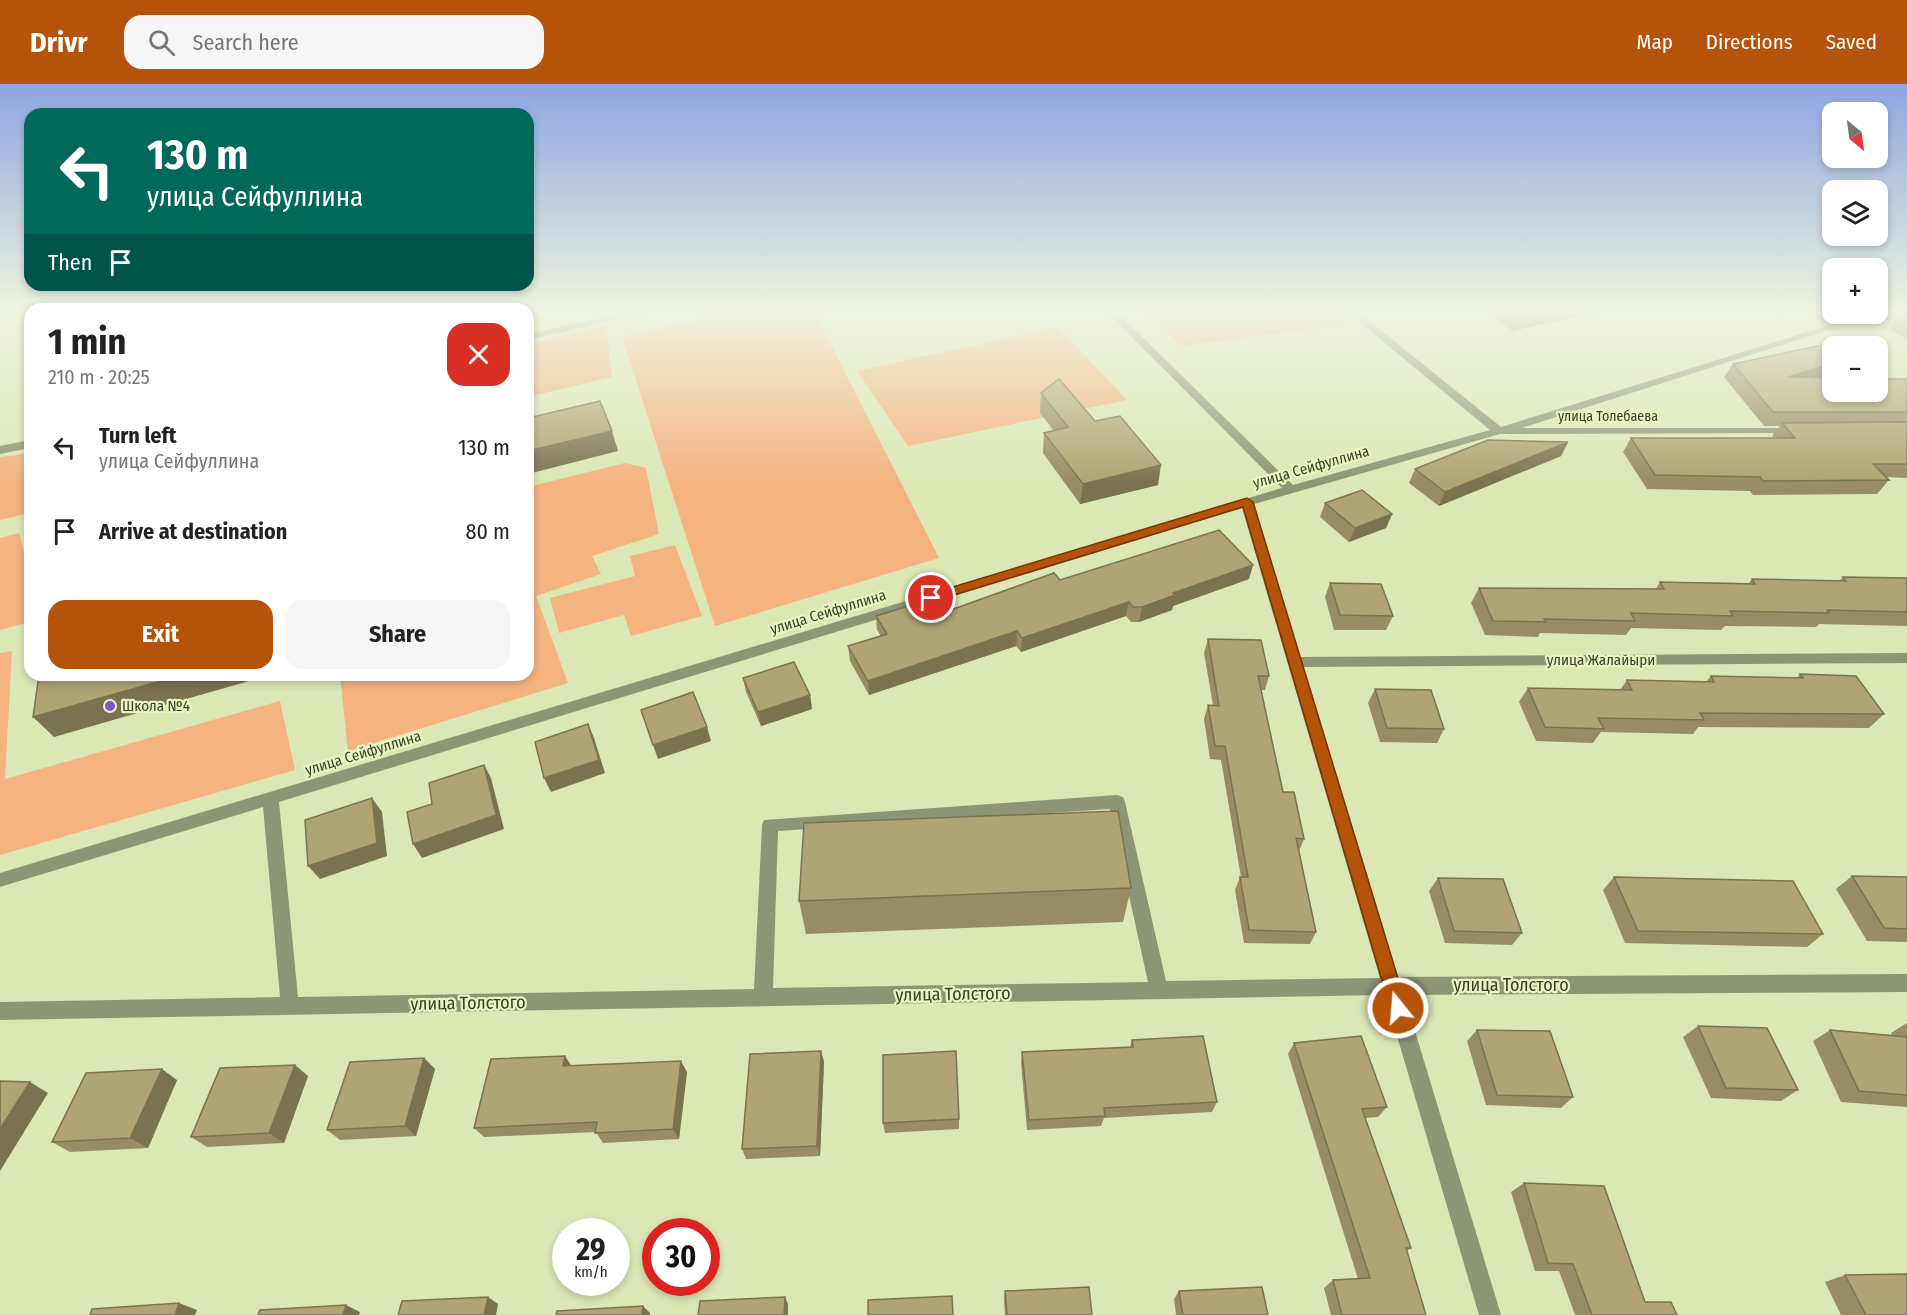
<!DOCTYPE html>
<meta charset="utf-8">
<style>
:root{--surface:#fff;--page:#f6f6f6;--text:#222;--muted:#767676;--accent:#b45309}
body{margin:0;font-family:"Fira Sans Condensed",sans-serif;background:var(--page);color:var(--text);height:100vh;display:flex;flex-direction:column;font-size:22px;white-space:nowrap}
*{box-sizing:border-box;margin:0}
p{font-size:20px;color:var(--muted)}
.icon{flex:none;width:33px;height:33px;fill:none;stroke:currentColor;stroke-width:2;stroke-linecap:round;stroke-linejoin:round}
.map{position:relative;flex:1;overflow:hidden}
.drawer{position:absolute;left:24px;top:219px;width:510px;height:378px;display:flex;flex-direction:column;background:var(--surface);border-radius:18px;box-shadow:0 3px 9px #0003}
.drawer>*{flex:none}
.banner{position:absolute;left:24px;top:24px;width:510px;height:183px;border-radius:18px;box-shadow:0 3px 9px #0003;background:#00695c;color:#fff;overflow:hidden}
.needle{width:39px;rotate:151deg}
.fabs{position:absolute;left:1822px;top:18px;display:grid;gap:12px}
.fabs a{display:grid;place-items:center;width:66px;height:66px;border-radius:12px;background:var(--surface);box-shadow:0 3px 9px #0003;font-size:30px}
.speed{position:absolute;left:552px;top:1134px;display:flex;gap:12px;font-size:30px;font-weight:700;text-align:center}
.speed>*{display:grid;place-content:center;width:78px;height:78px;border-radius:50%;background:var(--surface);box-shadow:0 3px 9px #0003;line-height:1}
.speed small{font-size:15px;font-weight:400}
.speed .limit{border:9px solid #d22;background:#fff;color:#111}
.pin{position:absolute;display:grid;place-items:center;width:51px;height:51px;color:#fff;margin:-26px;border:3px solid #fff;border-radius:50%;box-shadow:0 2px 6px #0007}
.me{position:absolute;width:66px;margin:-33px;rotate:343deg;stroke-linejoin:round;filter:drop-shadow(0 0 4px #0008)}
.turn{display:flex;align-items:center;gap:21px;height:126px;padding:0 24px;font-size:27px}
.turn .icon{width:78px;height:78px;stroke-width:2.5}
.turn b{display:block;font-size:42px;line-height:51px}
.then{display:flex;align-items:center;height:57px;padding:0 24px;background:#0003;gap:12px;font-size:22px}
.round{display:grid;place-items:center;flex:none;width:63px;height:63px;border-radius:18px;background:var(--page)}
.overview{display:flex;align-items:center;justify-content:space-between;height:102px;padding:0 24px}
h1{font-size:36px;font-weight:700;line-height:45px}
.cta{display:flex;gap:12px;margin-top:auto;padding:12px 24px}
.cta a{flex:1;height:69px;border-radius:18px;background:var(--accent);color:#fff;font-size:24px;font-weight:700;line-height:69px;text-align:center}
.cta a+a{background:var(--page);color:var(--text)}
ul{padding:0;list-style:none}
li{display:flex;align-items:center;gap:18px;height:84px;padding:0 24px}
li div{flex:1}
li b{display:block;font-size:22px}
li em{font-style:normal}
header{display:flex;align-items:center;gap:36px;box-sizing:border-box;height:84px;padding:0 30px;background:var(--accent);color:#fff}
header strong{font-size:28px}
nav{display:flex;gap:33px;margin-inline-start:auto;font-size:21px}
.search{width:420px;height:54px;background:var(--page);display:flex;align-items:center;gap:15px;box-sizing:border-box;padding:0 21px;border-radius:18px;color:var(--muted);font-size:22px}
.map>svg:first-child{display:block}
.green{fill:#f5b382}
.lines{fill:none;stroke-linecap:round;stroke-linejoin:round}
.minor{fill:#8e9575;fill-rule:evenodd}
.wall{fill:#968d64}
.shaded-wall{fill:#7a7351}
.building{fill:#aea474;stroke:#7a7351;stroke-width:1.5}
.route{fill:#b45309;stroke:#753606;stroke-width:1.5}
.poi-dot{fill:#8052cb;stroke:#eaf4c3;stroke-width:2}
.labels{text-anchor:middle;stroke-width:4.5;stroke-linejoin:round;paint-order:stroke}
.far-street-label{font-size:14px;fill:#3a3e2a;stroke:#eaf4c3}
.street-label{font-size:15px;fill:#3a3e2a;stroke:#eaf4c3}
.poi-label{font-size:15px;fill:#3a3e2a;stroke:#eaf4c3;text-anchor:start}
.near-street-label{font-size:18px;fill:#3a3e2a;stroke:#eaf4c3}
</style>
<header>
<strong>Drivr</strong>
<div class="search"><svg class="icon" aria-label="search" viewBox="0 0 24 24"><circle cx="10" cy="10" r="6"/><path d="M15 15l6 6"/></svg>Search here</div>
<nav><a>Map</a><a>Directions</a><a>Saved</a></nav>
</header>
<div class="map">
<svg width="1907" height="1231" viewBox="0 0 1907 1231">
<rect width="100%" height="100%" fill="#dce7b6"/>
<!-- green -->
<g class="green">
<path d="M737,227H814L939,474L715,542L622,253Z"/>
<path d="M1145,227H1327L1345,241L1181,262Z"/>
<path d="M606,242L612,293L528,313V260Z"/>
<path d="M1058,243L1127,316L908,362L857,287Z"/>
<path d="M30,369V429L0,436V373Z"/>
<path d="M625,379L646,384L659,450L592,472L601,490L536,512L568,599L348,667L340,591H528V403Z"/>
<path d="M19,449L30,492V538L0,546V454Z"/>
<path d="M675,461L702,532L631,552L624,531L559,549L550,514L635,492L630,472Z"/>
<path d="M12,567L5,695L280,617L295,686L0,771V569Z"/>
</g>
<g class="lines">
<!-- minor -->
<g class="minor">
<path d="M0,227H23L0,233Z"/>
<path d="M634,227H651L528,256V250Z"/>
<path d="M1106,227H1116L1293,401L1490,346L1346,227H1357L1501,343L1865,230H1879L1522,344H1794L1798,345V349L1500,350L1254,420L1300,573L1907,569V579L1304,583L1398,893L1907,890V908L1404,911L1501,1231H1479L1385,911L0,936V918L280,913L263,723L0,803V789L1282,404ZM1242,424L1380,894L1166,897L1125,718L1123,713L1117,711L764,736L762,741L754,905L298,913L279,718ZM1110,725L1148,898L773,904L778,747Z"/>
<path d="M30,356V364L0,370V362Z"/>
</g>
</g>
<!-- wall -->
<g class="wall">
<path d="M1485,226H1604L1512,247Z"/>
<path d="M1907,229V255L1889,245L1899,232Z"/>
<path d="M1733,280L1832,290L1820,294L1907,295V394L1886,393L1889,396L1877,410L1753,411L1750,407L1647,405L1623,368L1631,354H1774L1772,352L1780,342H1764L1724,293Z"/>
<path d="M1041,309L1095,337L1158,401L1080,420L1043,369L1044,349L1054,347L1040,329Z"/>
<path d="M1568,358L1561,372L1439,422L1409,399L1415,385Z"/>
<path d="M1325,419L1392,430L1386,444L1349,458L1320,433Z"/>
<path d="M1253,481L1249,495L1173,522L1172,526L1139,538H1131L1126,532L1021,568L1016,562L869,611L850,577L848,562L881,552L877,546L876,532L931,533L1060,496Z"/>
<path d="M1843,493L1907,494V542L1819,540L1816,543L1725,542L1721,546L1631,544L1626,551L1540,549L1538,553L1485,551L1471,519L1479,504L1656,505L1660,498L1749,499L1752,495L1839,497Z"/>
<path d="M1330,499L1393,532L1386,546H1334L1325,513Z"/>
<path d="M1208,555L1269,592L1265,606H1261L1283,708L1304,755L1299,767L1316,848L1310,860L1244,859L1235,806L1240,793H1241L1221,676L1210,675L1204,635L1208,621H1213L1204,569Z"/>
<path d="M1800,590L1884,630L1869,644L1698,643L1693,650L1601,648L1593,659L1536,657L1519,618L1528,604L1620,606L1627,596L1706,598L1711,592L1797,594Z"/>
<path d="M743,594L810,611L812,625L761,642L746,608Z"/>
<path d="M1375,605L1444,645L1437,659L1380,658L1368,619Z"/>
<path d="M1852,792L1907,793V858L1867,857L1836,805Z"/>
<path d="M1614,793L1823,850L1807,863L1625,859L1603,806Z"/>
<path d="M1438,794L1522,849L1512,861L1445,859L1429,807Z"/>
<path d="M1131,804L1123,838L806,850L799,817Z"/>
<path d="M1907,939V1023L1841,1018L1813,957L1830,946L1892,951L1891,949Z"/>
<path d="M1698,942L1798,1006L1781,1017L1711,1014L1683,953Z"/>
<path d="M1477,946L1573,1013L1561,1024L1486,1021L1467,957Z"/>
<path d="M1132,956L1217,1018L1212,1028L1104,1034L1101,1042L1027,1046L1021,979L1022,968L1130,963Z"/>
<path d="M1294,959L1387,1023L1378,1033L1365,1034L1411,1164L1407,1167L1426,1231H1331L1324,1204L1333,1196L1358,1195L1288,970Z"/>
<path d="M821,967L824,978L820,1072L746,1075L742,1065Z"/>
<path d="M424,974L435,985L416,1052L340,1056L327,1046Z"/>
<path d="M572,982L687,988L679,1055L603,1059L596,1048L484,1053L474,1044Z"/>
<path d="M308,992L284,1059L207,1063L191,1053Z"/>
<path d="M177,996L148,1064L70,1068L52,1058Z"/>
<path d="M959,1035V1045L885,1049L883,1039Z"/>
<path d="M1524,1099L1645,1218L1677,1231H1575L1559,1187H1535L1511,1108Z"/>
<path d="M1845,1191L1907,1231H1841L1825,1198Z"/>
<path d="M1005,1207L1092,1231H1005L1004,1215Z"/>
<path d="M1179,1207L1268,1231H1176L1174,1215Z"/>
</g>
<!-- shaded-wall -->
<g class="shaded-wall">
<path d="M1550,226H1604L1512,247L1517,234Z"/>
<path d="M1833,279V289L1832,290L1778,307L1788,293Z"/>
<path d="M612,347L618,367L528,390V367Z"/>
<path d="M1568,358L1561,372L1439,422L1445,408Z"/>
<path d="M1161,381L1158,401L1080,420L1083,400Z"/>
<path d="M1392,430L1386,444L1349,458L1355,444Z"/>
<path d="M1253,481L1249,495L1173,522L1172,526L1139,538L1142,523L1173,509Z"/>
<path d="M1129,518L1126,532L1021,568L1022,554Z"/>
<path d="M1017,547L1016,562L869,611L868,597Z"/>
<path d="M182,591H270L54,653L33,633Z"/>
<path d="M810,611L812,625L761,642L758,628Z"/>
<path d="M588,640L594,654L605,689L551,708L544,694Z"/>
<path d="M707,643L711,657L658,675L653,661Z"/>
<path d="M484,681L491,694L504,745L422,774L413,760Z"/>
<path d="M372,714L382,728L387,772L320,795L308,782Z"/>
<path d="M821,967L824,978L820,1072L817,1062Z"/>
<path d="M565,972L572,983L563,982Z"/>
<path d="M424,974L435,985L416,1052L405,1042Z"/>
<path d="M681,977L687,988L679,1055L673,1045Z"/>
<path d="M295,981L308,992L284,1059L269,1049Z"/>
<path d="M162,985L177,996L148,1064L130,1054Z"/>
<path d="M30,998L48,1009L0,1087V1045Z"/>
<path d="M488,1213L498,1220L496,1231H484Z"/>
<path d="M785,1213L788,1220V1231H784Z"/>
<path d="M179,1219L197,1226L195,1231H175Z"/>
<path d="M346,1221L360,1228L359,1231H343Z"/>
<path d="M643,1222L650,1229V1231H642Z"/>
</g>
<!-- building -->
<g class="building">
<path d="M1508,226H1550L1517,234Z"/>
<path d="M1907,229V236L1899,232Z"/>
<path d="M1836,258L1838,262H1833V279L1788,293L1833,294V308H1878V295H1907V328H1773L1733,280Z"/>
<path d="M1059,295L1095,337L1120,332L1161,381L1083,400L1044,349L1068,343L1041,309Z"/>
<path d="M600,317L612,347L528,367V334Z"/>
<path d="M1907,338V380H1873L1889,396L1763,397L1760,393L1655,391L1631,354H1795L1782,339Z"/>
<path d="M1488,356L1568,358L1445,408L1415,385Z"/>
<path d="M1362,406L1392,430L1355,444L1325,419Z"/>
<path d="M1219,446L1253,481L1173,509L1175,511L1142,523H1133L1129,518L1022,554L1017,547L868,597L848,562L887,550L876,532L921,518L931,533L1054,489L1060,496Z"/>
<path d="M1843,493L1907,494V528L1827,526L1829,529L1730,527L1733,532L1631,529L1635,537L1544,535L1546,538L1493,537L1479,504L1664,505L1660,498L1755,500L1752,495L1846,497Z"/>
<path d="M1330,499L1381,500L1393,532L1340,531Z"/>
<path d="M1208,555L1261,556L1269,592H1258L1283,708H1294L1304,755L1296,754L1316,848L1249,846L1240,793H1248L1225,662H1215L1208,621L1219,622Z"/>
<path d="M794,578L810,611L758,628L743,594Z"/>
<path d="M1800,590L1856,592L1884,630L1700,629L1704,636L1598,634L1604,645L1545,643L1528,604L1632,606L1627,596L1714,598L1711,592L1803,594Z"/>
<path d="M39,591H182L33,633Z"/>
<path d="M1375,605L1431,606L1444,645L1387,644Z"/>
<path d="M693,608L707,643L653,661L641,626Z"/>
<path d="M588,640L599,676L544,694L535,658Z"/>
<path d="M484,681L496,731L413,760L407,728L432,720L429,699Z"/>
<path d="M372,714L377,759L308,782L305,736Z"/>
<path d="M1118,727L1131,804L799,817L804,739Z"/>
<path d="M1852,792L1907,793V845L1884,844Z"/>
<path d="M1614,793L1793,797L1823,850L1638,847Z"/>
<path d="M1438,794L1503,795L1522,849L1454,847Z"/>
<path d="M1698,942L1767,944L1798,1006L1726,1004Z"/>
<path d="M1477,946L1550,947L1573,1013L1497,1011Z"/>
<path d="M1830,946L1907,953V1011L1859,1007Z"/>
<path d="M1203,952L1217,1018L1104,1024L1105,1032L1029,1036L1022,968L1133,963L1132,956Z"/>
<path d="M1361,952L1387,1023L1362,1025L1411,1164H1406L1426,1231H1342L1333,1196L1370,1194L1294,959Z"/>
<path d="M821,967L817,1062L742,1065L750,970Z"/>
<path d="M956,967L959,1035L883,1039V971Z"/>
<path d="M565,972L563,982L681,977L673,1045L595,1049L597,1038L474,1044L491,975Z"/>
<path d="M424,974L405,1042L327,1046L350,978Z"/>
<path d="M295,981L269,1049L191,1053L220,984Z"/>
<path d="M162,985L130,1054L52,1058L86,989Z"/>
<path d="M0,997L30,998L0,1045Z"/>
<path d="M1524,1099L1604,1102L1645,1218H1671L1677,1231H1592L1573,1180L1548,1179Z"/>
<path d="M1907,1190V1231H1866L1845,1191Z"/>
<path d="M1089,1203L1092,1231H1007L1005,1207Z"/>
<path d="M1262,1203L1268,1231H1183L1179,1207Z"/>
<path d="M952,1212L953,1231H868V1216Z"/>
<path d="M488,1213L484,1231H398L402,1217Z"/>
<path d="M785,1213L784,1231H698L700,1217Z"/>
<path d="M179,1219L175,1231H90L92,1225Z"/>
<path d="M346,1221L343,1231H258L260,1226Z"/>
<path d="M643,1222L642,1231H556L557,1227Z"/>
</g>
<!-- sky -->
<linearGradient id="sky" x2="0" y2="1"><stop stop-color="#8da6e2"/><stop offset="0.57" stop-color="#eff4de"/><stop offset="1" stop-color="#eff4de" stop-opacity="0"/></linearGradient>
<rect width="1907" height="399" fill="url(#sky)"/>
<!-- route -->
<path class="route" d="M1247,414L1253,418L1407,924L1405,929L1398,932L1392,929L1390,924L1243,423L931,518L925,514L926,511Z"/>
<!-- markers -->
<circle class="poi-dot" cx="110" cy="622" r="6"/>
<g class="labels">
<!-- far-street labels -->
<g class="far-street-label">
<text x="1608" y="337">улица Толебаева</text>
</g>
<!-- street labels -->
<g class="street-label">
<text transform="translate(1311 383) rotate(-16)" y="5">улица Сейфуллина</text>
<text transform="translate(828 528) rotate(-17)" y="5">улица Сейфуллина</text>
<text x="1601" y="581">улица Жалайыри</text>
<text transform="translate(363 669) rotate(-17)" y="5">улица Сейфуллина</text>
</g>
<!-- poi labels -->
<g class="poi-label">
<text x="122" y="627">Школа №4</text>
</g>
<!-- near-street labels -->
<g class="near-street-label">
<text x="1511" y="907">улица Толстого</text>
<text transform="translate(953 910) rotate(-1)" y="6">улица Толстого</text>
<text transform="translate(468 919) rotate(-1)" y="6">улица Толстого</text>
</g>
</g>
</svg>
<div class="fabs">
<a><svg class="needle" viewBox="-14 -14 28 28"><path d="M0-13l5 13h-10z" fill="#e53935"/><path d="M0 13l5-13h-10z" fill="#767676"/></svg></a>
<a><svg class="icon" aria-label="layers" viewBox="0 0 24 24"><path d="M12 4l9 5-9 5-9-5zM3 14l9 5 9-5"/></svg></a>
<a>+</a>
<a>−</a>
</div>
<div class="speed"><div>29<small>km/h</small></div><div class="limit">30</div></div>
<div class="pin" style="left:931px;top:514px;background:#d93025"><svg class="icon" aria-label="arrive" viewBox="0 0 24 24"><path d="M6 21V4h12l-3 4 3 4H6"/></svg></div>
<svg class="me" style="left:1398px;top:924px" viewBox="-20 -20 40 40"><circle r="17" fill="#b45309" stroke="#fff" stroke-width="3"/><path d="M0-11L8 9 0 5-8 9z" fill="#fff"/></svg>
<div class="banner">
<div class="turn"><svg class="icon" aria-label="left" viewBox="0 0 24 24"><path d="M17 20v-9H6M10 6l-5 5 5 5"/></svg><div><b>130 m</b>улица Сейфуллина</div></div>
<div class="then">Then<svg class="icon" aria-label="arrive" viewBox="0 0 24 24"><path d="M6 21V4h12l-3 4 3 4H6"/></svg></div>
</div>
<section class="drawer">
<div class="overview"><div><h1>1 min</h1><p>210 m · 20:25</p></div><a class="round" style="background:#d93025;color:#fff"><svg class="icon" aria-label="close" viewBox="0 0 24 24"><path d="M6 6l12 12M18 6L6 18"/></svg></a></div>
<ul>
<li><svg class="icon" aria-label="left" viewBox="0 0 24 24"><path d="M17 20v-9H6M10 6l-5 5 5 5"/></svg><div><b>Turn left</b><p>улица Сейфуллина</p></div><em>130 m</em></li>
<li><svg class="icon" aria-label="arrive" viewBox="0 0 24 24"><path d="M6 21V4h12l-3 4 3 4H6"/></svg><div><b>Arrive at destination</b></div><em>80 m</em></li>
</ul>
<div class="cta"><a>Exit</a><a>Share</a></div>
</section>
</div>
